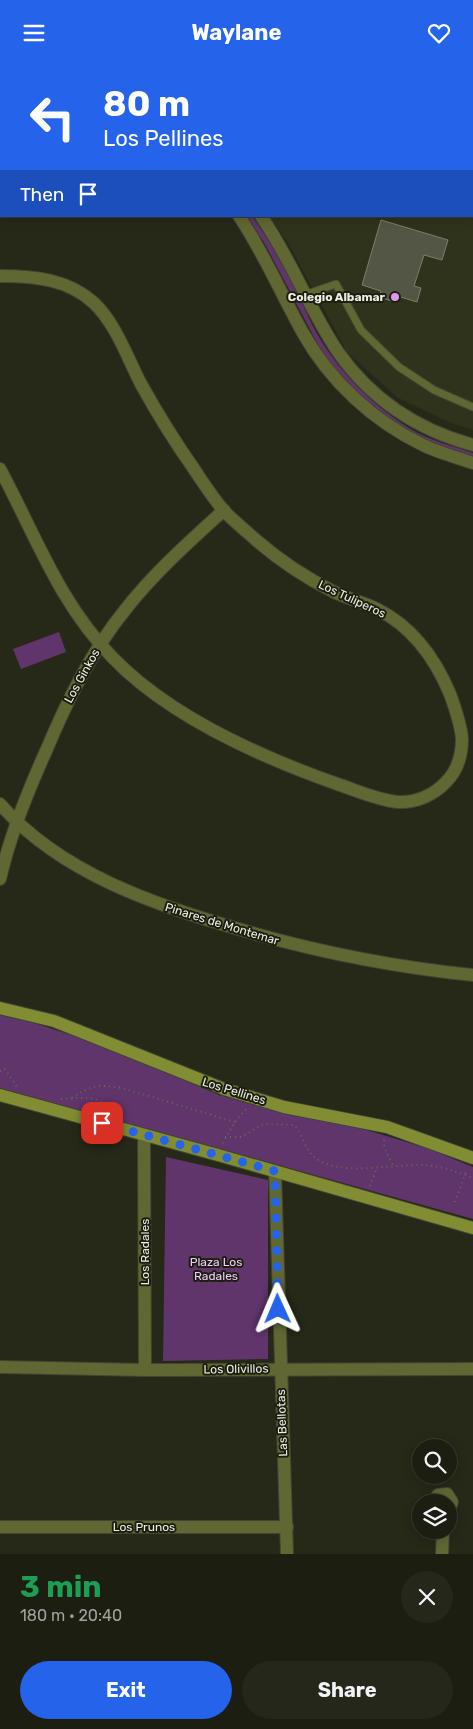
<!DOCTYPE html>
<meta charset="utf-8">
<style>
:root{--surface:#1c1e12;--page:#25271b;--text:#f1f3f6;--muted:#a0a29f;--line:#3a3c32;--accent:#2563eb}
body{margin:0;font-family:Rubik,sans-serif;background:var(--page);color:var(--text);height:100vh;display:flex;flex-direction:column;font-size:19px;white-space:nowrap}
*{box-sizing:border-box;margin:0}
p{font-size:16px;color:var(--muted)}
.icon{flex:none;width:28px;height:28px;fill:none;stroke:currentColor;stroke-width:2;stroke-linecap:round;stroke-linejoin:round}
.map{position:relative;height:1489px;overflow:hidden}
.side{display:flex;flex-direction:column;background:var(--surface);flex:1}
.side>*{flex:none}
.hud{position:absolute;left:0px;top:0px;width:474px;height:152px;box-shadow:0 2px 12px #0003,0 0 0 1px var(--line);background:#2563eb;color:#fff;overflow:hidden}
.fabs{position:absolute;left:412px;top:1374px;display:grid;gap:10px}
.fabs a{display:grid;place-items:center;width:45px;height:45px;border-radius:50%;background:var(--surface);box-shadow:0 2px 12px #0003,0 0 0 1px var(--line);font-size:25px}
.pin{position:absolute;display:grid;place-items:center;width:42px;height:42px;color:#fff;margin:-21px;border-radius:10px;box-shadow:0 2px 8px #0006}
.me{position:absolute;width:55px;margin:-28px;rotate:359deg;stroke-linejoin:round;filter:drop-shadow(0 0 4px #0008)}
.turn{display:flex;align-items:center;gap:18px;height:105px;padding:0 20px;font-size:22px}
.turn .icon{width:65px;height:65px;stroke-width:2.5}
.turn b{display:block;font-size:35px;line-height:42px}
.then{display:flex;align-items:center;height:48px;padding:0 20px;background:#0003;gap:10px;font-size:19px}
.round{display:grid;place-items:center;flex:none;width:52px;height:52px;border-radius:26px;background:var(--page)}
.summary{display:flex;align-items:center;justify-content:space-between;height:85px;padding:0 20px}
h1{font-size:30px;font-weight:700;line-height:38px;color:#1e9e55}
.action{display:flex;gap:10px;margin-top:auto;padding:10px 20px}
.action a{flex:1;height:58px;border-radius:30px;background:var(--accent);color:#fff;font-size:20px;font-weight:700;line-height:58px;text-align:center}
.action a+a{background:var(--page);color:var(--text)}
header{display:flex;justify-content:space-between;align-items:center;height:65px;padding:0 20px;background:var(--accent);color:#fff;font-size:22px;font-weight:700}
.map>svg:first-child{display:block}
.built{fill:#2f331c}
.green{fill:#60356b}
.building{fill:#535645;stroke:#7c7f6c}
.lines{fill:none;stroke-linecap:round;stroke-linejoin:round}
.service-casing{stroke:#424434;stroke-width:9}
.minor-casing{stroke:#424434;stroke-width:14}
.secondary-casing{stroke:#424434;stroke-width:14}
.path{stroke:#67695b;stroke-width:2;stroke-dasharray:1 4;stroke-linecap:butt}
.service{stroke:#616733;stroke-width:7}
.minor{stroke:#616733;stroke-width:12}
.secondary{stroke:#828c33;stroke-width:12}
.route{stroke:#2563eb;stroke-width:9;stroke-dasharray:0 16.2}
.poi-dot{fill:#de98f2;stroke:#1c1f0f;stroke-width:2}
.labels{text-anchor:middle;stroke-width:4;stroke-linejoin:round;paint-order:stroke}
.poi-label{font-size:12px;font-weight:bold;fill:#eceee3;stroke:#1c1f0f;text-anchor:end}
.street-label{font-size:12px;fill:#eceee3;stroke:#1c1f0f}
.park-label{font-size:12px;fill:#f3cbff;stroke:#1c1f0f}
</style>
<header><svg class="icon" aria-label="menu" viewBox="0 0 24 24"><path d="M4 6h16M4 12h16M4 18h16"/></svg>Waylane<svg class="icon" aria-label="heart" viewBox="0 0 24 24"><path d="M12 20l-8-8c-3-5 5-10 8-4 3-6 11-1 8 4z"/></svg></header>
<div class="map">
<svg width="473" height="1489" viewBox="0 0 473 1489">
<rect width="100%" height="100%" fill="#262818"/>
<!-- built -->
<path class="built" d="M109,0H473V365L451,358L398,333L347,287L288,178L269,151H472V1Z"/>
<!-- green -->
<g class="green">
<path d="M247,151H252C267,172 280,194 292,216C301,232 306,249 315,265C336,304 372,340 409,363C428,375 452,381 473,388V393L409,369L362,332L341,312L324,291L265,179Z"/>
<path d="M59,567L66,587L21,604L13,584Z"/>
<path d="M0,950L28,956L99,979L219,1030L286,1049L363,1064L427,1083L473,1102V1154L0,1023Z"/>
<path d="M166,1092L268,1115V1294L163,1296Z"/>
</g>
<!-- building -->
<path class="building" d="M381,155L448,175L442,195L424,190L414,221L421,223L417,237L397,231L395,237L379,232L381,226L362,220Z"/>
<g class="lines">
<defs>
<g id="service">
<path d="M307,1V0"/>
<path d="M307,229L336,219L361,265L399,302L434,325L473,342"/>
</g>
<g id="minor">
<path d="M78,1V0"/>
<path d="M99,1V0"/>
<path d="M0,14H1"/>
<path d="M0,36H1"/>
<path d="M239,151C264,188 281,229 303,268C330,316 373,356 423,380C439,388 456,392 473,398"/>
<path d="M261,151C291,194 309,244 338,287C371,334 418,365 473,380"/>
<path d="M0,211C34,211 68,214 94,238C116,259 127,292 141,319C157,348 175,377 194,404C204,419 214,435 226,448C235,457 246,466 256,475C279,495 306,513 334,527C348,534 363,537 377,544C413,562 435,593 450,629C455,643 461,659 462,674C462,690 457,706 446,717C434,730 416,738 398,737C378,735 358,726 340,720C263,693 170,652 113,593C59,538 36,471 0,404"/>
<path d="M0,739C60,808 157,841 242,865C318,887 394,902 473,910"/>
<path d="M0,814C10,770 27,728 46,686C67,636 91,587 125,545C154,508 189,477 224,445"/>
<path d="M144,1070L145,1305"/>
<path d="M275,1106L287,1489"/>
<path d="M0,1302L145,1305L473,1304"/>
<path d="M434,1438L438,1430L447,1429L452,1437L449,1445"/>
<path d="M0,1462H287"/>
<path d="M442,1489L443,1465"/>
</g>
<g id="secondary">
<path d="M0,943L54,956L224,1024L284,1042L387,1062L473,1093"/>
<path d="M0,1030L218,1090L473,1163"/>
</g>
</defs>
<!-- service casing -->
<use href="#service" class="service-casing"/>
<!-- minor casing -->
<use href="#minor" class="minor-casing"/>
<!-- secondary casing -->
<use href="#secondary" class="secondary-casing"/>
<!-- path -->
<g class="path">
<path d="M0,1006L5,1004L17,1022"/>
<path d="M72,1033C91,1020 99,1019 122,1023L235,1057"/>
<path d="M61,1034C85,1033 98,1029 116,1048"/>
<path d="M225,1072H241L264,1059L294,1060C303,1070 304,1082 312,1090C336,1114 394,1098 425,1100C441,1101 457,1107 473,1113"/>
<path d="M384,1075C383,1084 390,1094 394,1102"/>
<path d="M223,1078L235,1057L247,1043"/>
<path d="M370,1121L377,1102"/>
<path d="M455,1137L467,1104"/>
</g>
<!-- service -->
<use href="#service" class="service"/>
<!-- minor -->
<use href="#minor" class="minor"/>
<!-- secondary -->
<use href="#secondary" class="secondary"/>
</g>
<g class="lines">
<!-- route -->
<path class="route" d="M102,1058L275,1106L278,1244"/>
</g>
<!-- markers -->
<circle class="poi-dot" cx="395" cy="232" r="5"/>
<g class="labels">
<!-- poi labels -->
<g class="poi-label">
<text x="385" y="236">Colegio Albamar</text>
</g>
<!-- street labels -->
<g class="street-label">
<text transform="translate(352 534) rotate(25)" y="4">Los Tuliperos</text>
<text transform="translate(82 611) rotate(-61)" y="4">Los Ginkos</text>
<text transform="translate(222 859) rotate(17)" y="4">Pinares de Montemar</text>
<text transform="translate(234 1026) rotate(17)" y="4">Los Pellines</text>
<text transform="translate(145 1187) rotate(-90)" y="4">Los Radales</text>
<text transform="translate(236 1304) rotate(-1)" y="4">Los Olivillos</text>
<text transform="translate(282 1358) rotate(-92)" y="4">Las Bellotas</text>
<text x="144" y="1466">Los Prunos</text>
</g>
<!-- park labels -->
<g class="park-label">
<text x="216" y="1201">Plaza Los<tspan x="216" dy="14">Radales</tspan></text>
</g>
</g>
</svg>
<div class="fabs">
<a><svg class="icon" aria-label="search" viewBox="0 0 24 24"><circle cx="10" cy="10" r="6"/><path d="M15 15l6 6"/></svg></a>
<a><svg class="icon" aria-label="layers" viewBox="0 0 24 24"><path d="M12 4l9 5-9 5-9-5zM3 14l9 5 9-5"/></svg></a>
</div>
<div class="pin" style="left:102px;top:1058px;background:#d93025"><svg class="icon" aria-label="arrive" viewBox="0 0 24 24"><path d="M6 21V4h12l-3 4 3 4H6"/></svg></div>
<svg class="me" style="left:278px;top:1244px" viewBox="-20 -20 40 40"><path d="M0-17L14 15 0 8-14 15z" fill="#2563eb" stroke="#fff" stroke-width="4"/></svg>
<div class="hud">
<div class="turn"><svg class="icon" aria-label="left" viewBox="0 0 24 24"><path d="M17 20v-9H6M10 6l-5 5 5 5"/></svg><div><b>80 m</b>Los Pellines</div></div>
<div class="then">Then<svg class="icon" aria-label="arrive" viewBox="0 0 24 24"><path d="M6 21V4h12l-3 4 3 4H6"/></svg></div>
</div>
</div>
<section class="side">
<div class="summary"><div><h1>3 min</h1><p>180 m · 20:40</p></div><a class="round"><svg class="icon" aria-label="close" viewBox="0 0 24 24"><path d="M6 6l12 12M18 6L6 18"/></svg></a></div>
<div class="action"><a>Exit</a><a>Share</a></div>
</section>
